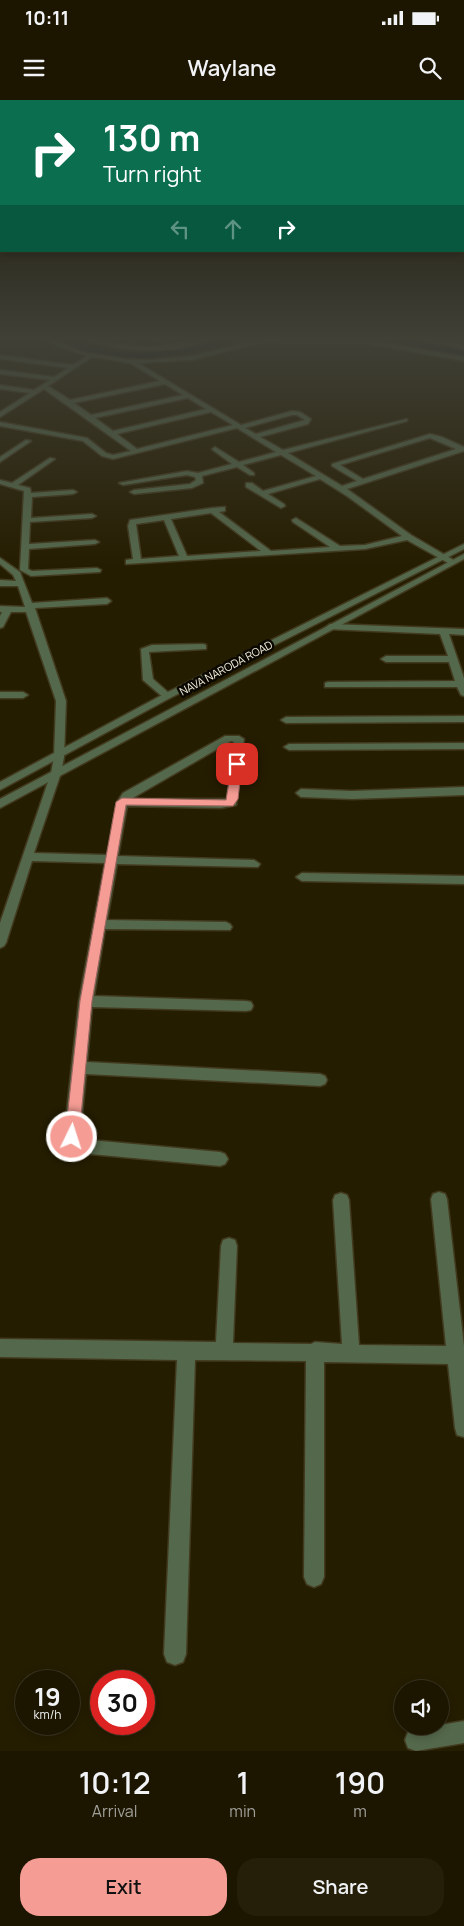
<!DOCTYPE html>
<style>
:root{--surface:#1c1600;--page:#251f0a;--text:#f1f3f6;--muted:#a09f99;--line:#3a3522;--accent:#f59c94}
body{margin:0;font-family:Manrope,sans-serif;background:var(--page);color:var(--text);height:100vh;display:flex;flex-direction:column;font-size:19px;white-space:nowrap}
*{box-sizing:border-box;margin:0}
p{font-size:16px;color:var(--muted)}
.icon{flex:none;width:28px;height:28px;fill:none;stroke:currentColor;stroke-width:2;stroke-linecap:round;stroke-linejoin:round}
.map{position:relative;height:1651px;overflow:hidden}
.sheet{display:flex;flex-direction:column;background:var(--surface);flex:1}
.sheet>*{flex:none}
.banner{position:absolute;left:0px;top:0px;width:465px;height:152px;box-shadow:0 2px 8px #0003,0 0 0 1px var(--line);background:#0b6e4f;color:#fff;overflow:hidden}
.fabs{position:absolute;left:394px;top:1580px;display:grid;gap:10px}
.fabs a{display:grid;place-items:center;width:55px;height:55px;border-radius:50%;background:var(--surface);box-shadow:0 2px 8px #0003,0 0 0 1px var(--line);font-size:25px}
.speed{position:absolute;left:15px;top:1570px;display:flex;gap:10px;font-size:25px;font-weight:700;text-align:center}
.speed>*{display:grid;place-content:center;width:65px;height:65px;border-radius:50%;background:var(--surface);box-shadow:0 2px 8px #0003,0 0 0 1px var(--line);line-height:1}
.speed small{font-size:12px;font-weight:400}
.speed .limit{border:8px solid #d22;background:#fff;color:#111}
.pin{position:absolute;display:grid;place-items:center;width:42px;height:42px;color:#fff;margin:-21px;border-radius:10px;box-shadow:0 2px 8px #0006}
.me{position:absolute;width:55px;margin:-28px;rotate:4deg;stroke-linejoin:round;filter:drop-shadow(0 0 4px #0008)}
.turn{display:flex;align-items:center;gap:18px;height:105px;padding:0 20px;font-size:22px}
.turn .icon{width:65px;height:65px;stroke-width:2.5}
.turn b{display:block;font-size:35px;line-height:42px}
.lanes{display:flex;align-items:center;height:48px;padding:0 20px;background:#0003;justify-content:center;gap:25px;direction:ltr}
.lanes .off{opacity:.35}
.eta{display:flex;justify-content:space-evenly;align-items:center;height:85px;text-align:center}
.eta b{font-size:30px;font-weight:600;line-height:35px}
.button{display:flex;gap:10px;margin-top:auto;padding:10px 20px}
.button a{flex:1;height:58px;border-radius:20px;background:var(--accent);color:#111;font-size:20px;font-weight:600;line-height:58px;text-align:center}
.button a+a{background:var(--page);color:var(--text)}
.status{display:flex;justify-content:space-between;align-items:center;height:35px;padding:0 25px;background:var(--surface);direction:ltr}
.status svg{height:14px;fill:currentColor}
header{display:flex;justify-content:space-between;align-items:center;height:65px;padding:0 20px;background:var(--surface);font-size:22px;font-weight:600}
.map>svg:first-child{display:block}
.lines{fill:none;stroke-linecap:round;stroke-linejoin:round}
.canal{fill:#001215;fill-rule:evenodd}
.service-casing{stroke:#423a1f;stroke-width:3}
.minor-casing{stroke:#423a1f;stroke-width:3}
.tertiary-casing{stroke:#423a1f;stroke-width:3}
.service{fill:#54684b;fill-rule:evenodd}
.minor{fill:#54684b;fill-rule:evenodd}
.tertiary{fill:#54684b;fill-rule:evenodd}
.route{fill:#f59c94;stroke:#9f6560}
.labels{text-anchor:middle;stroke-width:5;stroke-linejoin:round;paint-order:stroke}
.far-street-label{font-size:11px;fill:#f3efdd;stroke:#0b0801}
</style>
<div class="status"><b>10:11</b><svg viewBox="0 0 49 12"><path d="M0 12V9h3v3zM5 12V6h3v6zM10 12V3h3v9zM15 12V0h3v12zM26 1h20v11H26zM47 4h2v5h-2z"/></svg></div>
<header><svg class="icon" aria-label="menu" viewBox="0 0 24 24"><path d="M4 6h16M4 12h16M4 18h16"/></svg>Waylane<svg class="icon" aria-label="search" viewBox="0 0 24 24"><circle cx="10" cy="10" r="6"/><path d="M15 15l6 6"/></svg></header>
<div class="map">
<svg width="464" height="1651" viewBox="0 0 464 1651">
<rect width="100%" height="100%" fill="#251d00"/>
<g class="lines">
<!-- canal -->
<g class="canal">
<path d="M60,236C75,236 76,242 89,246C101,250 114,252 127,253C169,254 208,236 250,236C242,242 227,244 217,246C173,256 95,273 60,236Z"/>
<path d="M334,236H390L464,250V256L379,240L339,239Z"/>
</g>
<defs>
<path id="service" d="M203,544L206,545V549L149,552L153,579L170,594V598H164L143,580L141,549L152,545Z"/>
<g id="minor">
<path d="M40,236H47L82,252L125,259L148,260L192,256L264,238L369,240L464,257V261L369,244L264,242L192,260L138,263L241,325L292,311L300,312L311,319L308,324L260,337L283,350L407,319V321L288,353L342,386L357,381L332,366V364L430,334L442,337L464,347V351L347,389L411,435L457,462L450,464L407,440L365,449L126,464V460L133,459L128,426L130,420L212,408L225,407V411L219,412L271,451L330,447L293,422L292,420L296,418L340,446L365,445L402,436L347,396L320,379L268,394L284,404L285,406L281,408L246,387V383H252L263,391L316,376L281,355L243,365L254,373V375H250L237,367L202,376L203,383L192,388L134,394L130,392L134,390L190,384L196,380L195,377L187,375L123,385L119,383L187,371L198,373L232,364L213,350L212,349L215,347L239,362L276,352L237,328L113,359L102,356L83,341L0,326V322L87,338L106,353L113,355L131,351L44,289L0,317V312L30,293L0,289V285L34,290L50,280L0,274V270L54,277L68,268L0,259V255L73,265L87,256L59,247ZM92,257L130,263L160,281L70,300L48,286ZM165,284L183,295L91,315L74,303ZM188,298L206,309L113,331L95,318ZM211,312L233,325L137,349L117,334ZM292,315H297L305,320L256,334L245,328ZM430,338L456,349L363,379L340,365ZM211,413L261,451L187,456L171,419ZM164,420L179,456L141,459L136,424Z"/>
<path d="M83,236H91L118,244L151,247L219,236C187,254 115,256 83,236Z"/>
<path d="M146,236H154L162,240L157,241Z"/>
<path d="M404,236H416L464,245V249Z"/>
<path d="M26,340L31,341L0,362V357Z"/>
<path d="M50,358L55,359L18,385L30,388L31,393L73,390L77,392L73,394L32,397L31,418L92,414L96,416L92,418L30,422L29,444L95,440L99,442L95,444L29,449L28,469L32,471L97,468L101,470L100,472L31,476L20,470L24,391L0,384V380L12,383Z"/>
<path d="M0,458L20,472L32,503L107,498L111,501L107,504L35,508L66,601L64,657L61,673L34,753L107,755L117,702L123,693L225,636H239L244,639L236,705L221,708L127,706L118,756L254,760L260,764L258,767L117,764L107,820L226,822L230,824L232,827L230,830L105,829L94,896L246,901L251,902L253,906L251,910L246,911L92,907L87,962L320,974L325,976L327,980L325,984L320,986L86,974L80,1035L90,1040L220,1052L225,1054L228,1059L225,1064L220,1066L90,1054L72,1048L64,1037L79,901L105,763L32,761L6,843L4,846L0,848V823L51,673L54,657L56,601L26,512H11L3,527L0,528V516L2,512H0V506L25,507L18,486H0V480L16,481L13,475L0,464ZM231,641L234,642L227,699H131Z"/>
<path d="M330,524L464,529V535L449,534L464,578V596L461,595L457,587H325V583L328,582L455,581L449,562H386L381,559L386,556H448L440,534L327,529L326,527Z"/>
<path d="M0,592H23L28,595L23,598H0Z"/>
<path d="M464,616V622L286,623L281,620L286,617Z"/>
<path d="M464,643V649L289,650L284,647L289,644Z"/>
<path d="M464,687V695L352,699L301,697L296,693L301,689L352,691Z"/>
<path d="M302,773L464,776V784L302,781L296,777Z"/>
<path d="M439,1092L445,1094L447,1099L464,1246V1337L457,1335L455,1328L448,1264L324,1262V1477L321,1484L314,1487L307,1484L304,1477L306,1261L195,1260L186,1554L183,1562L175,1565L167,1562L164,1554L177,1260L0,1257V1239L216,1242L221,1146L223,1140L229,1138L235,1140L237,1146L233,1243L311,1244L315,1242L342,1244L333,1100L335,1095L341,1093L347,1095L349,1100L359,1245L446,1246L431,1099L433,1094Z"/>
<path d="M464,1621V1643L416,1651L408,1648L405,1640L408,1632L416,1629Z"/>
</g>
<g id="tertiary">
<path d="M464,444V449L170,598L0,690V682L164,594Z"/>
<path d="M464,454V459L0,708V699Z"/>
</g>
</defs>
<!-- service casing -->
<use href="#service" class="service-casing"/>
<!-- minor casing -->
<use href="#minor" class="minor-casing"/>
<!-- tertiary casing -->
<use href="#tertiary" class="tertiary-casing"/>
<!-- service -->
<use href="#service" class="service"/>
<!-- minor -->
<use href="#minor" class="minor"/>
<!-- tertiary -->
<use href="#tertiary" class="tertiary"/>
</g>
<!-- sky -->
<linearGradient id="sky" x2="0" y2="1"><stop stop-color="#141000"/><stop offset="0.51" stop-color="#404037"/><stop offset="1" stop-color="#404037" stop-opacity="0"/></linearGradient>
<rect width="464" height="467" fill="url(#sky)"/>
<!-- route -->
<path class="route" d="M237,661L242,664L238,699L233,706L126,705L92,901L79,1037L77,1041L72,1043L67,1041L65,1037L80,901L116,702L122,698L226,700L232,664Z"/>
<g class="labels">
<!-- far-street labels -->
<g class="far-street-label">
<text transform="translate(226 568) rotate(-28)" y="4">NAVA NARODA ROAD</text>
</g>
</g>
</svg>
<div class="fabs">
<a><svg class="icon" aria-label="sound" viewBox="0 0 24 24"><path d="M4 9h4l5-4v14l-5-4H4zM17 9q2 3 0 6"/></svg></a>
</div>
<div class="speed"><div>19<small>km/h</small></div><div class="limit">30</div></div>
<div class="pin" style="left:237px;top:664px;background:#d93025"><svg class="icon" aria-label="arrive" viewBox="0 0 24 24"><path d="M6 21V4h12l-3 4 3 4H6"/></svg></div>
<svg class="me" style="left:72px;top:1037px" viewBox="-20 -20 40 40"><circle r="17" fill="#f59c94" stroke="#fff" stroke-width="3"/><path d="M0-11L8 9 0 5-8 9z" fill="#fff"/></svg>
<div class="banner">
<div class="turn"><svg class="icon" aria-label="right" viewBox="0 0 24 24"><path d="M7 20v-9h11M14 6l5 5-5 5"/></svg><div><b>130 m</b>Turn right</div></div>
<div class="lanes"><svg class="icon off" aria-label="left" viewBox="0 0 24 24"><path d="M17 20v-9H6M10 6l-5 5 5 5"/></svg><svg class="icon off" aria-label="ahead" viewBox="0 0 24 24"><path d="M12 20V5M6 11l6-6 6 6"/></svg><svg class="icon" aria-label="right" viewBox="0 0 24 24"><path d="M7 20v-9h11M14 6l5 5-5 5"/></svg></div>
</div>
</div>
<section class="sheet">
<div class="eta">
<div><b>10:12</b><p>Arrival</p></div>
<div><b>1</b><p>min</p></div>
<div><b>190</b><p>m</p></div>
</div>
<div class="button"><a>Exit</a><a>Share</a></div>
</section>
